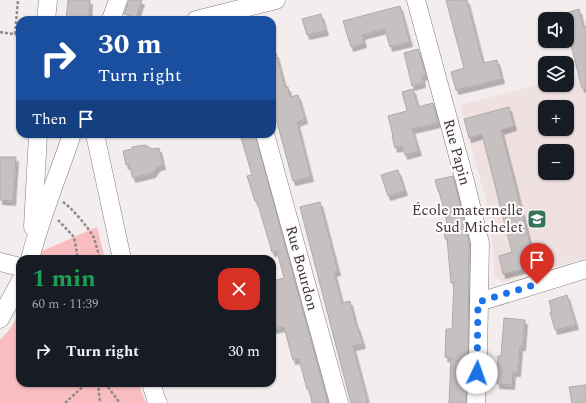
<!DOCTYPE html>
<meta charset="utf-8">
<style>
:root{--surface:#171b24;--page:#20242c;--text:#f1f3f6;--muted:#9ea1a6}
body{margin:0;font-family:Spectral,serif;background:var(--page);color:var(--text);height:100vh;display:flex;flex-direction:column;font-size:15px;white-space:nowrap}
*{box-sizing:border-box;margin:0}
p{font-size:13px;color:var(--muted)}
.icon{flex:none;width:22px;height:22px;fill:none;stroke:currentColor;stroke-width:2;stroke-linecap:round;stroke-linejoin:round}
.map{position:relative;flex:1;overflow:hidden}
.panel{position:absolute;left:16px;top:255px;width:260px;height:132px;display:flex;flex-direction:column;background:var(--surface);border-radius:12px;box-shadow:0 1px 3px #0004}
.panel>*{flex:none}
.hud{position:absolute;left:16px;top:16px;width:260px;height:122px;border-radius:12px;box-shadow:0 1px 3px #0004;background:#1a4fa0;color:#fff;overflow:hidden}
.controls{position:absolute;left:538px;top:12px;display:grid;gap:8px}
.controls a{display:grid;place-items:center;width:36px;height:36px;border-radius:8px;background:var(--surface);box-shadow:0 1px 3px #0004;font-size:20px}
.pin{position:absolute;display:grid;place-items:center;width:34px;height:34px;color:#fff;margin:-41px -17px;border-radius:50% 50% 50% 0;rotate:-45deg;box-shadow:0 0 4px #0007}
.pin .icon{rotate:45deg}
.me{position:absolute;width:44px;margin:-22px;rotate:3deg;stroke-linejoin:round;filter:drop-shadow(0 0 3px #0008)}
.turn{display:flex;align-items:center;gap:14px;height:84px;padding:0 16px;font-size:18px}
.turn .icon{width:52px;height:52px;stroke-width:2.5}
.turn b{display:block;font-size:28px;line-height:34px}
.then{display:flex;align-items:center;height:38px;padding:0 16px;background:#0003;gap:8px;font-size:15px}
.round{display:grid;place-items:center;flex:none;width:42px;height:42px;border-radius:12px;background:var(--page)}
.overview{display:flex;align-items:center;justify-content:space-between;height:68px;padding:0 16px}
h1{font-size:24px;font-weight:700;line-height:30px;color:#1e9e55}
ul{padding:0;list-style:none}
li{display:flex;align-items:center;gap:12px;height:56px;padding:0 16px}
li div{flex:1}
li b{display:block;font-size:15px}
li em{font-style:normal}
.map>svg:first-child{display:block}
.built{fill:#efe0e1;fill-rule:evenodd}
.green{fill:#f9bdc0}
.building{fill:#c7c0c0;stroke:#afa9a9;filter:url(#shadow)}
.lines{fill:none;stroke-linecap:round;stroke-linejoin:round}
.minor-casing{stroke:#837d7e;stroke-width:19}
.path{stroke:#8e8a8a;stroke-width:2.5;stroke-dasharray:3 2;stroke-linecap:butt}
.minor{stroke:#fff;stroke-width:18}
.route{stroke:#1a73e8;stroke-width:7;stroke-dasharray:0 12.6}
.labels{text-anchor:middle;stroke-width:4;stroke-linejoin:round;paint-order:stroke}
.street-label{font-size:15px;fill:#3a3737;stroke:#fffbfb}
.poi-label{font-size:15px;fill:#3a3737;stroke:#fffbfb;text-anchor:end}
</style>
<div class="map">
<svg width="586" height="403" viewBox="0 0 586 403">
<defs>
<filter id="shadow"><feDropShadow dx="2.5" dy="4.5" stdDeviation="0" flood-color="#0004"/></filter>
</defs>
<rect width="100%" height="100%" fill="#f3eded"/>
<!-- built -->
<path class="built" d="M586,72V258L503,282L494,276L493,250L487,204L460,105L545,83V85H567V77ZM545,107H567V129H545ZM545,151H567V173H545Z"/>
<!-- green -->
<g class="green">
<path d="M97,227L105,259H38L40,252Z"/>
<path d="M20,312V383H138L146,403H0V340L10,329Z"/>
</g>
<!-- building -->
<g class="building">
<path d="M68,0H90L89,20H66Z"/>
<path d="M129,0H142L136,18L124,14Z"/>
<path d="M446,0H467L483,63L497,60L502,79L456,90L451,72L464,68Z"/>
<path d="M400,6L410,42L390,47L385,29L362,35L364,43L351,47L343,21Z"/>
<path d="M579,9L583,27L586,26V88H582L567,30V19H564L563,14Z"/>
<path d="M321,14L326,31L307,35L302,19Z"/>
<path d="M418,49L426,75L422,76L423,83L412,86L404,53Z"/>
<path d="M272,53H276L285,87H288L290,97L298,95L305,119L297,122L311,177L293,181L272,104Z"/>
<path d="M413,89L418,107L433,103L438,123L412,129L419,151L405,155L402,146L395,148L392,136H393L388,116L407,111L402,92Z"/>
<path d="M509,107L514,126L501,130L531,247L545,244L550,262L503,274L499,256L512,252L482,134L469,138L464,119Z"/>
<path d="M240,134H255L328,403H312L309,389H307L299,359L293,360L284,327L272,329V281L284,278L277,251L272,252L257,201H255L247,176L252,175Z"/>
<path d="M145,145L152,149L159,148L163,165L158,166L153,173L133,178L129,164L126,165L123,151L132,149V147Z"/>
<path d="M0,157H16L13,201L0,200Z"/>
<path d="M398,170L405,191L388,196L381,175Z"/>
<path d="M453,176L469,240V248L468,358L466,403H449L451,358L445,357L446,329H452L454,282L451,283L447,239H445L444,228L448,227L439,191H438L435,180Z"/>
<path d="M320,202L338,271L334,272L342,303L350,301L356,325H357L363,344L353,346L368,403H351L300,207Z"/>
<path d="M567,295L576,325L555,330L550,312H552L549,301Z"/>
<path d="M504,318L525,320L523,346H520L518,372H513L512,385L497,384L498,356H501Z"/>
<path d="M586,385V403H572L569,387Z"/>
</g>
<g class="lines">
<defs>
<g id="minor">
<path d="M416,0L466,185L480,243L478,358L476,403"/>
<path d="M46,20L48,0"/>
<path d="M111,20L118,0"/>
<path d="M196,20L276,0"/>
<path d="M95,134L122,259"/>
<path d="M265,134L339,403"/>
<path d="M33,227L38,134"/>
<path d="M30,259C41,216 58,176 72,134"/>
<path d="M0,262L20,267"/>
<path d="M479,302L586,269"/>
<path d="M0,319L20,282"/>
<path d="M151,383L157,402L158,403"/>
</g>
</defs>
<!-- minor casing -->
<use href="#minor" class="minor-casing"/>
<!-- path -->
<g class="path">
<path d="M0,32L20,35"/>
<path d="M15,34L18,0"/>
<path d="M63,202C72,208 89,228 94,238C96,245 98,252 100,259"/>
<path d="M58,220L74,237L78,259"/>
<path d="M98,383L100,403"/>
<path d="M105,383L120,403"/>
<path d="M65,403L87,383"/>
</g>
<!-- minor -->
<use href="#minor" class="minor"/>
</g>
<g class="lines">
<!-- route -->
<path class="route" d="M477,373L478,302L537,284"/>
</g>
<!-- icons -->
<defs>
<symbol id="school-square" viewBox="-11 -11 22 22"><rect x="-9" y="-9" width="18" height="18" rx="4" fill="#38725b" stroke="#fffbfb"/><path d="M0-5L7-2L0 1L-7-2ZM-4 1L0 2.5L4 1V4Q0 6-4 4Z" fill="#fff"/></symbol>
</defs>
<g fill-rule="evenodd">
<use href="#school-square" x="526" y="208" width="22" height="22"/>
</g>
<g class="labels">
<!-- street labels -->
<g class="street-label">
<text transform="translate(457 152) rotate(75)" y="5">Rue Papin</text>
<text transform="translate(302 268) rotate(75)" y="5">Rue Bourdon</text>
</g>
<!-- poi labels -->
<g class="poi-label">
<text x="523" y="215">École maternelle<tspan x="523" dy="17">Sud Michelet</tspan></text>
</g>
</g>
</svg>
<div class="controls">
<a><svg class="icon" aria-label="sound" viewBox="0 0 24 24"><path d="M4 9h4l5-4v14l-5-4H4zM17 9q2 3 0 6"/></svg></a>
<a><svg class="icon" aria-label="layers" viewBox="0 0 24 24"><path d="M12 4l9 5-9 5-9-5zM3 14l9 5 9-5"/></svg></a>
<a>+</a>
<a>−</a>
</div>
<div class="pin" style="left:537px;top:284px;background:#d93025"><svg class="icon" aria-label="arrive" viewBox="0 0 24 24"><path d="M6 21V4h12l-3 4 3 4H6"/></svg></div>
<svg class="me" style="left:477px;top:373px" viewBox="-20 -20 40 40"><circle r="19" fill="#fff"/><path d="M0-13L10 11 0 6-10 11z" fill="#1a73e8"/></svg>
<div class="hud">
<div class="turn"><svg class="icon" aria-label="right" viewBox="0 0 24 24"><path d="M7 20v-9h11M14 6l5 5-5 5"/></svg><div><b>30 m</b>Turn right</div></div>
<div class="then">Then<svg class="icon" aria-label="arrive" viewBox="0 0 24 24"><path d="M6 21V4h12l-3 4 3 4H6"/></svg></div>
</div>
<section class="panel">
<div class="overview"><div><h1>1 min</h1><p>60 m · 11:39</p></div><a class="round" style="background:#d93025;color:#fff"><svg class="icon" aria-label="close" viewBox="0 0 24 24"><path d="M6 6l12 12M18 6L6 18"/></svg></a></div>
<ul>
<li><svg class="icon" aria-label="right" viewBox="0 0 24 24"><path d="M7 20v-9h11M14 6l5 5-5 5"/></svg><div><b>Turn right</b></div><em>30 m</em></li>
</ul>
</section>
</div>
